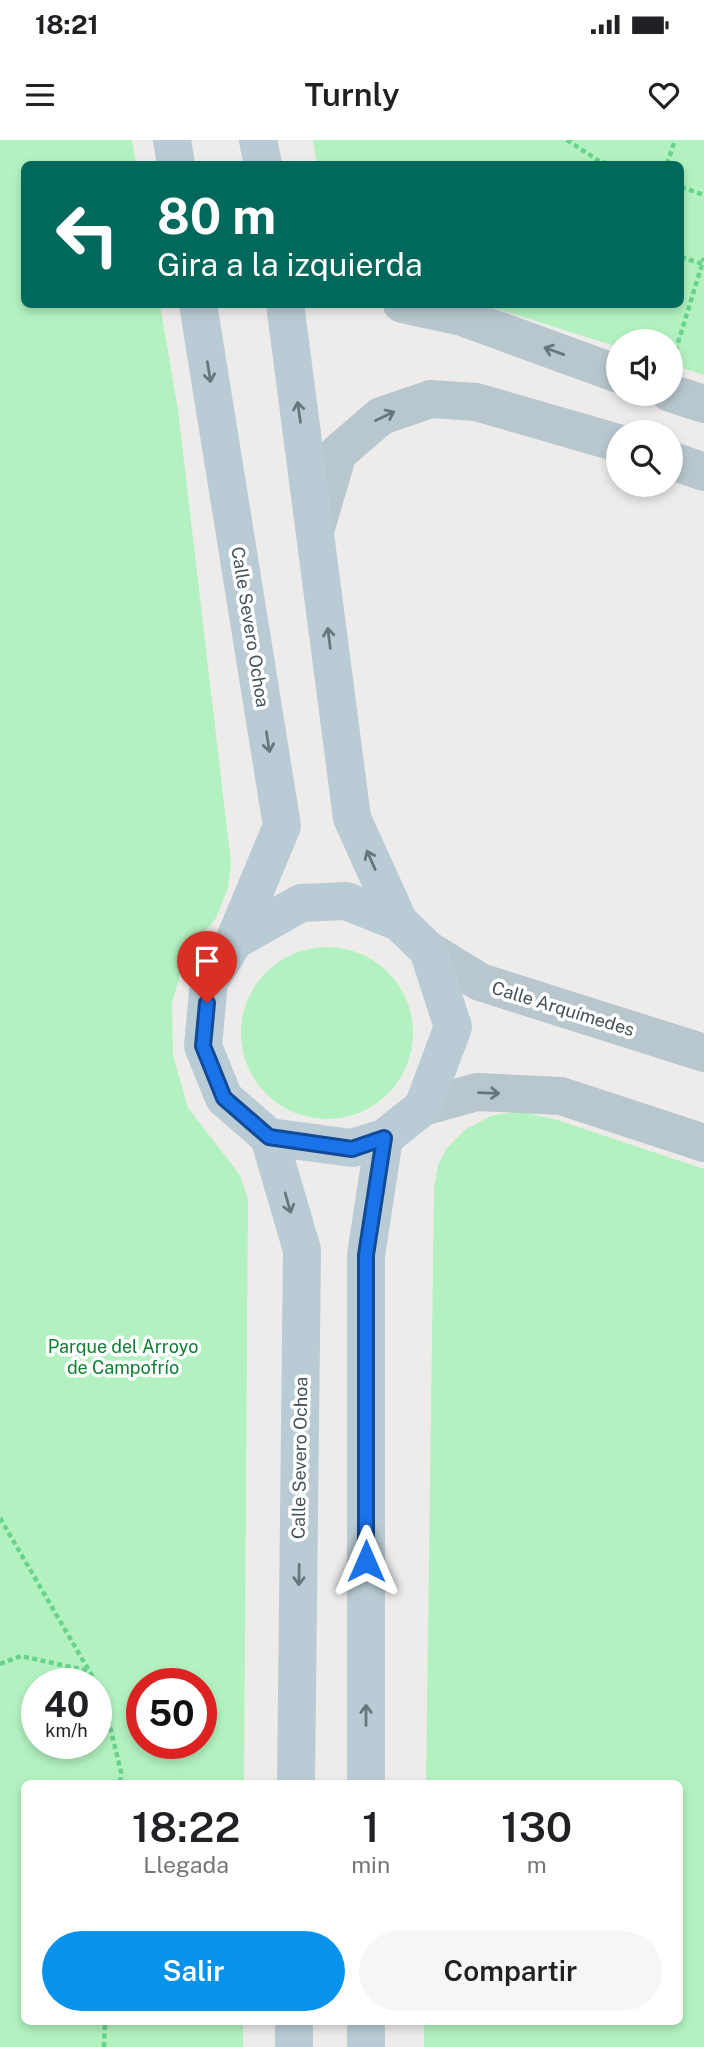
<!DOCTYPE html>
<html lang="es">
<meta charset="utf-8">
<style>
:root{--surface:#fff;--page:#f6f6f6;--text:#202124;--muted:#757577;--accent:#0793ec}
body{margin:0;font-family:"Public Sans",sans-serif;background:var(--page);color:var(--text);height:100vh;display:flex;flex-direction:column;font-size:26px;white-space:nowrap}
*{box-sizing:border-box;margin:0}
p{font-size:23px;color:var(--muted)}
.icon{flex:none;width:38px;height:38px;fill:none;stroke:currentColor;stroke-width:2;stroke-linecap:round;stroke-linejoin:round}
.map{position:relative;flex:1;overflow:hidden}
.side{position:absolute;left:21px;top:1640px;width:662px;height:245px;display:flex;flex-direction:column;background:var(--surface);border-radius:10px;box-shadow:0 4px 10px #0003}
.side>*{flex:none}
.top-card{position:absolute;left:21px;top:21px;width:663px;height:147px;border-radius:10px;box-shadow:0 4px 10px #0003;background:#00695c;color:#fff;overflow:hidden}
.fabs{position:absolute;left:606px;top:189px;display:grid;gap:14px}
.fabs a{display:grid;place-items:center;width:77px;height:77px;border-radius:50%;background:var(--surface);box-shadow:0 4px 10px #0003;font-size:35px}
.speed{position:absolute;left:21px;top:1528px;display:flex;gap:14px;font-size:35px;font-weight:700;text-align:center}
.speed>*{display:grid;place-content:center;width:91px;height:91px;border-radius:50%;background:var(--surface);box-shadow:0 4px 10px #0003;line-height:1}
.speed small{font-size:18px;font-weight:400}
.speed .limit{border:10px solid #d22;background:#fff;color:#111}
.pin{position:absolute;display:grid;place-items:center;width:60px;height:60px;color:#fff;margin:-72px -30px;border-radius:50% 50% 50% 0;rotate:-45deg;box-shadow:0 0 7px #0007}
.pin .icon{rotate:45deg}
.me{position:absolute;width:77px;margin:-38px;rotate:0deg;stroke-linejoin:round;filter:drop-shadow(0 0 5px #0008)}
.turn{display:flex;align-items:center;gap:24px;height:147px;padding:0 21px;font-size:32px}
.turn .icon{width:91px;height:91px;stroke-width:2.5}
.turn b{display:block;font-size:49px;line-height:60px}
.eta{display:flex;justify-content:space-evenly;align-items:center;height:119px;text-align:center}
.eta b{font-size:42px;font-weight:600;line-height:49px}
.button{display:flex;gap:14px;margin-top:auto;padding:14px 21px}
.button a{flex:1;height:80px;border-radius:42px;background:var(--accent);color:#fff;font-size:28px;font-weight:600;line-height:80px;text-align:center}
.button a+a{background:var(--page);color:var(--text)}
.status{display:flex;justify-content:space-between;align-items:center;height:49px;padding:0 35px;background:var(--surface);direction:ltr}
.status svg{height:19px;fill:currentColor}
header{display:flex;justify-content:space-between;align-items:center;height:91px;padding:0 21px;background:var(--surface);font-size:32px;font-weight:600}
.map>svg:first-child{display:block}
.green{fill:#b3f2c0;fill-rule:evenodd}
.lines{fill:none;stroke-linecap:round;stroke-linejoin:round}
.path{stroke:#68d38b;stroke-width:4.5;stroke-dasharray:5 3.5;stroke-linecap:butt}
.minor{stroke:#b7c7cd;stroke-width:38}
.secondary{stroke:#b9cbd4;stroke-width:38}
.oneway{stroke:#65767c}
.oneway2{stroke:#66777f}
.route-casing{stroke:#114b97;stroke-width:18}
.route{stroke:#1a73e8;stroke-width:12}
.labels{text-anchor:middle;stroke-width:7;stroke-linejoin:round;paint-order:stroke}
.street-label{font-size:18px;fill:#42535a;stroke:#fff}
.park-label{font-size:18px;fill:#0d8133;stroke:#fff}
</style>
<div class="status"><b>18:21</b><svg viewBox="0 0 49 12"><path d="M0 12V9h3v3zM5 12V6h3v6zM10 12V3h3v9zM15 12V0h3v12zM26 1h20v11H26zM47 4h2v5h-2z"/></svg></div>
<header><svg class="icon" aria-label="menu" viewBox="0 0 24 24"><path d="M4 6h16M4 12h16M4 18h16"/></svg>Turnly<svg class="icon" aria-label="heart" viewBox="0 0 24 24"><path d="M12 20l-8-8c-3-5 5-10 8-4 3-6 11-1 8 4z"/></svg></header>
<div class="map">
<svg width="704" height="1907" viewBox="0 0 704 1907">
<rect width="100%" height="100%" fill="#eeebeb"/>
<!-- green -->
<g class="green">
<path d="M0,0H132L136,24H24V164L160,165L178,270L231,723L228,748L216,778L185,817L172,863L173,915L188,968L240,1035L248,1059L244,1643H24V1881H243V1907H0ZM37,1544H96V1603H37ZM142,1544H201V1603H142Z"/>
<path d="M313,0H704V235L670,224V201H618V207L485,165L681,164V24H317Z"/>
<circle cx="327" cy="893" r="86"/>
<path d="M520,972L554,979L704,1029V1907H424V1881H679V1643H426L434,1048L438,1025L446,1009L466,989L493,975Z"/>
</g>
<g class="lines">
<!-- path -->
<g class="path">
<path d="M567,0L599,21L610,24"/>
<path d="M667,24L675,0"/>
<path d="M681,47L704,55"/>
<path d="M681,117L703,124"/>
<path d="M673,219L704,118"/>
<path d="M0,1378L102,1553L121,1632L120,1643"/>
<path d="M0,1524L21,1516L89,1531"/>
<path d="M104,1907L105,1881"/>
</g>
<!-- minor -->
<g class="minor">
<path d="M402,164L462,177L618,234"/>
<path d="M670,253L704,264"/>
<path d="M670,320L704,332"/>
<path d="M315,391L338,313L381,276L431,259L476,262L618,303"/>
<path d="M428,810L480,842L704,913"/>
<path d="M423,967L477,952L561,956L704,1003"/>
</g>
<!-- secondary -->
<g class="secondary">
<path d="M172,0L176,24"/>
<path d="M258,0L263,24"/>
<path d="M198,164L282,686L234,801L209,842L203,906L224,958L269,997L352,1008L384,998L423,967L453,887L428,810L399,782L346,761L301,763L234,801"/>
<path d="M285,164L352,678L399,782"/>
<path d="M269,997L302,1110L296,1643"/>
<path d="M366,1643V1115L384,998"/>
<path d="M366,1881V1907"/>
<path d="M294,1907V1881"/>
</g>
</g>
<!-- one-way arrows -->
<defs><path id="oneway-shaft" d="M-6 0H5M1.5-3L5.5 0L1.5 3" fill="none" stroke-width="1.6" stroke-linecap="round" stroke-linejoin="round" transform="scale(1.75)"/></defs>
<g class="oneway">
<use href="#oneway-shaft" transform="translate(554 211) rotate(-160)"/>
<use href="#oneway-shaft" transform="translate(385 276) rotate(-26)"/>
<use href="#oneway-shaft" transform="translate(489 953) rotate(2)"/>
</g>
<g class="oneway2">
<use href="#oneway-shaft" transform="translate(209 232) rotate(81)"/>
<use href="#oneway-shaft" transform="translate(299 272) rotate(-98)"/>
<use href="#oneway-shaft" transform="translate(329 498) rotate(-97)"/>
<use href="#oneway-shaft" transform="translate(268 602) rotate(81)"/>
<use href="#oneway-shaft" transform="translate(371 720) rotate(-114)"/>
<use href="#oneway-shaft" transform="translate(288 1063) rotate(74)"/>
<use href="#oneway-shaft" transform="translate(299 1435) rotate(91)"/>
<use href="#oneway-shaft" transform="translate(366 1575) rotate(-90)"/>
</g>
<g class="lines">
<defs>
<path id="route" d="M207,863L203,906L224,958L269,997L352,1009L384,998L366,1115V1421"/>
</defs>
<!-- route casing -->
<use href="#route" class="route-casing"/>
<!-- route -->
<use href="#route" class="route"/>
</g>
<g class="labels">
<!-- street labels -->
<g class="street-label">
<text transform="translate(250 487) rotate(81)" y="6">Calle Severo Ochoa</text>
<text transform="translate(563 869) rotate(17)" y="6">Calle Arquímedes</text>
<text transform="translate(300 1318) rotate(-89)" y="6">Calle Severo Ochoa</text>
</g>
<!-- park labels -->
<g class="park-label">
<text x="123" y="1213">Parque del Arroyo<tspan x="123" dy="21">de Campofrío</tspan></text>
</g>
</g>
</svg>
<div class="fabs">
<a><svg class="icon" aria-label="sound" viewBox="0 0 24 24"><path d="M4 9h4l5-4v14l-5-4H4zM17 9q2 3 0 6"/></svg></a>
<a><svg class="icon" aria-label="search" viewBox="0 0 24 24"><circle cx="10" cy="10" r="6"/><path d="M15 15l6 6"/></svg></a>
</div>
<div class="speed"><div>40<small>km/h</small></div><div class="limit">50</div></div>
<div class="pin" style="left:207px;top:863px;background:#d93025"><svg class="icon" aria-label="arrive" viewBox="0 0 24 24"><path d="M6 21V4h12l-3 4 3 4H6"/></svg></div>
<svg class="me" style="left:366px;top:1421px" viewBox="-20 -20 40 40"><path d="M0-17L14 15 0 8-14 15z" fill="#1a73e8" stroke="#fff" stroke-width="4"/></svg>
<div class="top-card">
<div class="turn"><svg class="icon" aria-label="left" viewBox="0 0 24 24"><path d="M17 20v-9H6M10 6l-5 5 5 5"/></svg><div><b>80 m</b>Gira a la izquierda</div></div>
</div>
<section class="side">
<div class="eta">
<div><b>18:22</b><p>Llegada</p></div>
<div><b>1</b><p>min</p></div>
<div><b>130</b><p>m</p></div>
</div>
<div class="button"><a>Salir</a><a>Compartir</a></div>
</section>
</div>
